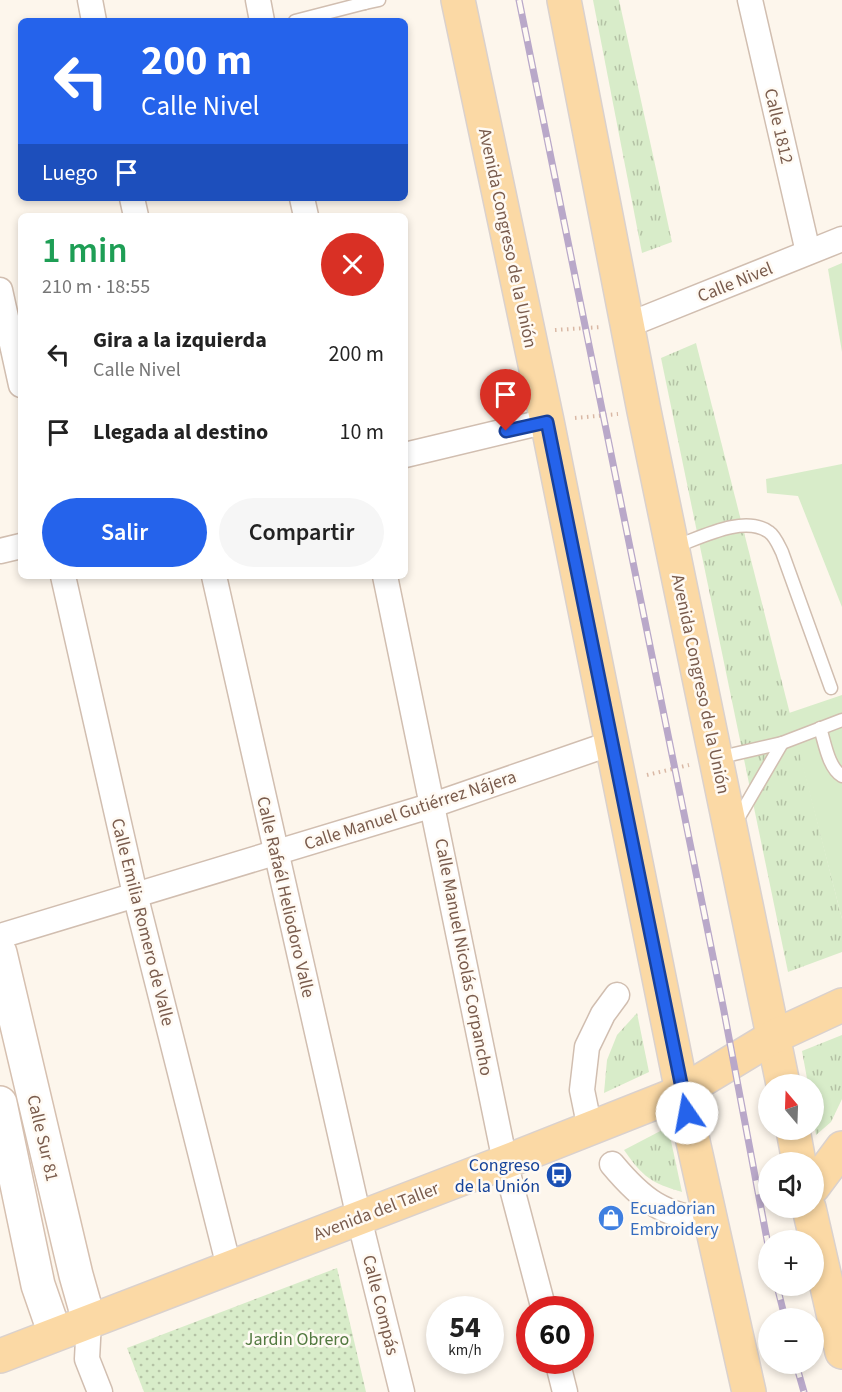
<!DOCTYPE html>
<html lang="es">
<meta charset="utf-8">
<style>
:root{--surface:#fff;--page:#f6f6f6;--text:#222;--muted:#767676;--accent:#2563eb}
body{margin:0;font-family:"Source Sans 3",sans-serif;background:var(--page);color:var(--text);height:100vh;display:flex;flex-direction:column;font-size:22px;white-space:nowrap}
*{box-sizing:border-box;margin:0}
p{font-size:20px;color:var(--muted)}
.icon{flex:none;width:33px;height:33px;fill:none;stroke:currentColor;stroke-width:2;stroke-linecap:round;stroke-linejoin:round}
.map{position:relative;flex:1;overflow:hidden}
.sheet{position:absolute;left:18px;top:213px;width:390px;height:366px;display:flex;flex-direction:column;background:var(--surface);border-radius:9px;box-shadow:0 3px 9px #0003}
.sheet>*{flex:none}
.banner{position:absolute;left:18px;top:18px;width:390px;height:183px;border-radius:9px;box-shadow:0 3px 9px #0003;background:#2563eb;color:#fff;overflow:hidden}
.needle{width:39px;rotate:341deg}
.fabs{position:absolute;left:758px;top:1074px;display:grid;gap:12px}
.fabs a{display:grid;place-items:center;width:66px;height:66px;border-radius:50%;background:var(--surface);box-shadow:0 3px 9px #0003;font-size:30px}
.speed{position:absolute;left:426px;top:1296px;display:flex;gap:12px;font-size:30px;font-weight:700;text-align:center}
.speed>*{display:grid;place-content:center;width:78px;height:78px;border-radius:50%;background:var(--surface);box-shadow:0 3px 9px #0003;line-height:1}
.speed small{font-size:15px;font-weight:400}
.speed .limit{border:9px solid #d22;background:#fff;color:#111}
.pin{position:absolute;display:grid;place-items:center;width:51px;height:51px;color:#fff;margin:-62px -26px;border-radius:50% 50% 50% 0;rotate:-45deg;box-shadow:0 0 6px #0007}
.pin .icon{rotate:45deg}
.me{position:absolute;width:66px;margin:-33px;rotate:348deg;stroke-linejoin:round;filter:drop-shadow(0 0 4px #0008)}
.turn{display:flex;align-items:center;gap:21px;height:126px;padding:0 24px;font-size:27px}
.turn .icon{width:78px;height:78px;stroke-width:2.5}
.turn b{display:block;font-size:42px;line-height:51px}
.then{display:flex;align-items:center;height:57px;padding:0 24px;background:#0003;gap:12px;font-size:22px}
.round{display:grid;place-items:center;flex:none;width:63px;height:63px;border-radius:32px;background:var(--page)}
.summary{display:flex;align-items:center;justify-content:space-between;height:102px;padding:0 24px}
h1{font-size:36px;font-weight:600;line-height:45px;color:#1e9e55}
.cta{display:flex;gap:12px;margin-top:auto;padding:12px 24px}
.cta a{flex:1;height:69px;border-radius:36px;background:var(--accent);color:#fff;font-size:24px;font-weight:600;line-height:69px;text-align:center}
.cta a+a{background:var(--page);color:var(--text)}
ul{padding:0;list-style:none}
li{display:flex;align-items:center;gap:18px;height:78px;padding:0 24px}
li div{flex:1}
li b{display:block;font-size:22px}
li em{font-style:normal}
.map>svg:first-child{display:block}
.grass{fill:url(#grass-tufts)}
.park{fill:url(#park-dots)}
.pitch{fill:#d8ecc9}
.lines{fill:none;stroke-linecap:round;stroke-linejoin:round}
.lane-casing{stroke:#d1beb0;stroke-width:15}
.street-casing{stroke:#d1beb0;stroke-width:27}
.secondary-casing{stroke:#d6c0b0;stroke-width:36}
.primary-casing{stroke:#dad1cd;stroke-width:36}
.path{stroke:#d9b8a5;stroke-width:4;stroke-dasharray:1.5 4.5;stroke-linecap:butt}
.lane{stroke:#fff;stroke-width:12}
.street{stroke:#fff;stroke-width:24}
.secondary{stroke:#fff;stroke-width:33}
.primary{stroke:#fbd9a5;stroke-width:33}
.rail-casing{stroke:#b9a8c9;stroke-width:7}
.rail{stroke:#fffaf3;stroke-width:4.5;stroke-dasharray:14;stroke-linecap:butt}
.route-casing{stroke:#184099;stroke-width:15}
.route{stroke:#2563eb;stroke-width:10}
.labels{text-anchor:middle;stroke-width:5;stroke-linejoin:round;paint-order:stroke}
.street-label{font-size:18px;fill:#7a5c4d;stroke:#fffaf3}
.transit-label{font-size:18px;fill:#164399;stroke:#fffaf3;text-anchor:end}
.shop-label{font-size:18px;fill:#366cbe;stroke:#fffaf3;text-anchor:start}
.park-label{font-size:18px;fill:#537a41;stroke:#fffaf3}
</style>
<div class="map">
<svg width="842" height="1392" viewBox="0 0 842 1392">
<defs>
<pattern id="grass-tufts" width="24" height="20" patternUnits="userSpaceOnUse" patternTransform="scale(1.5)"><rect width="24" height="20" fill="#d8ecc9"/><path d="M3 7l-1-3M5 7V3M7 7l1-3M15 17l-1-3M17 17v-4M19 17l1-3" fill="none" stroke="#b4c2a5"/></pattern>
<pattern id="park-dots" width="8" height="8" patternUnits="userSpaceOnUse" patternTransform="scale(1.5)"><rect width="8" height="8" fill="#d8ecc9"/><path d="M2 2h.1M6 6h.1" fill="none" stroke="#b4c2a5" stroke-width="1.8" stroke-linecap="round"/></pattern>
</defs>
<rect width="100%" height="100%" fill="#fdf6ec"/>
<!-- grass -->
<g class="grass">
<path d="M593,0H619L672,242L642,253Z"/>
<path d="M696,343L842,919V952L788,972L661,358Z"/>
<path d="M637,1013L649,1072L604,1093L607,1060L617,1035Z"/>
<path d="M842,1035V1099L831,1122L816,1135L813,1116V1084H808L802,1051Z"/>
<path d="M668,1127L682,1192C651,1183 643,1177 624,1150Z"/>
</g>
<!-- park -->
<path class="park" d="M337,1268L366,1392H144L127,1348Z"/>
<!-- pitch -->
<g class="pitch">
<path d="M842,263V352L828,269Z"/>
<path d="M842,464V607L798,496L767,493L766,479Z"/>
<path d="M842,695V919L789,713Z"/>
</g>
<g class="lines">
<defs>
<g id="lane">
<path d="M364,0L365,3L379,0"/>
<path d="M295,21L365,3"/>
<path d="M674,547C700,538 744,514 769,532C775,536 779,546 782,552L831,688"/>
<path d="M820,728C825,743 828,767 842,776"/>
<path d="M717,758L782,743L842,720"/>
<path d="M736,822L782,743"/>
</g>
<g id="street">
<path d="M90,0L94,21"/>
<path d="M258,0L262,21"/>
<path d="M750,0L808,252"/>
<path d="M132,198L136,216"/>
<path d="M302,198L306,216"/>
<path d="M0,290L21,385"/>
<path d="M628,325L842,239"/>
<path d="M405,455L547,421"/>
<path d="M0,551L21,546"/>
<path d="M63,576L135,894L229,1267"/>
<path d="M214,576L359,1218L402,1392"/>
<path d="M385,576L505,1162L544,1310"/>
<path d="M0,936L433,805L612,743"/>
<path d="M590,1129L582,1090L587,1047L603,1014L617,995"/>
<path d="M612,1164C642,1200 663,1216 711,1221"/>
<path d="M89,1321L87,1359L100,1392"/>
<path d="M557,1360L565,1392"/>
</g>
<g id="secondary">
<path d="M0,953L76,1275L89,1321"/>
<path d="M0,1103L38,1285L55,1334"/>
</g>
<g id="primary">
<path d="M458,0L547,421L682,1092L749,1392"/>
<path d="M564,0L644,411L783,1084"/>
<path d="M793,1130L799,1162"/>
<path d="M813,1187L842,1148"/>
<path d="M809,1208L842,1352"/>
<path d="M0,1356L505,1162L682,1092L773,1037L842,1005"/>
</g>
</defs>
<!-- lane casing -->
<use href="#lane" class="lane-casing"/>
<!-- street casing -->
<use href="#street" class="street-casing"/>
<!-- secondary casing -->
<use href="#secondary" class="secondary-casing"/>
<!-- primary casing -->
<use href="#primary" class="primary-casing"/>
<!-- path -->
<g class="path">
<path d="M555,330L602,327"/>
<path d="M575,418L618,414"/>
<path d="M647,775L689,765"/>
</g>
<!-- lane -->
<use href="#lane" class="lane"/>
<!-- street -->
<use href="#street" class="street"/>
<!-- secondary -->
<use href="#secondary" class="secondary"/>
<!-- primary -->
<use href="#primary" class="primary"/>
<defs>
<g id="rail">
<path d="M519,0L723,1006L768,1245"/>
<path d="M777,1286L785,1318"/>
<path d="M796,1364L804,1392"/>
</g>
</defs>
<!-- rail casing -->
<use href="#rail" class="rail-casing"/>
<!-- rail -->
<use href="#rail" class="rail"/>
</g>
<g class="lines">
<defs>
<path id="route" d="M506,431L547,422L687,1113"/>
</defs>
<!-- route casing -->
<use href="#route" class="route-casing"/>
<!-- route -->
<use href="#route" class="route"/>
</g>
<!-- icons -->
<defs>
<symbol id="bus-disc" viewBox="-11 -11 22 22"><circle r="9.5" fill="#1a4fb4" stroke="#fffaf3"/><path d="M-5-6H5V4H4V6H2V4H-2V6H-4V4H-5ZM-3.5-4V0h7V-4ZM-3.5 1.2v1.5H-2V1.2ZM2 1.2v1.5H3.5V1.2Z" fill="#fff"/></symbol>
<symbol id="shop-disc" viewBox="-11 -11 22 22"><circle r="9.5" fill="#3f7fe0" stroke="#fffaf3"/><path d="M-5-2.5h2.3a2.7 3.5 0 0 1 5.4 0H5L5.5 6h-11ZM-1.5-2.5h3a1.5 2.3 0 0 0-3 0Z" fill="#fff"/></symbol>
</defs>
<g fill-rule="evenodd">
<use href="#bus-disc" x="544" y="1160" width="30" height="30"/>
<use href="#shop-disc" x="596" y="1203" width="30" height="30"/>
</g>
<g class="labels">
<!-- street labels -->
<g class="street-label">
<text transform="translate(779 126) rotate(77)" y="6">Calle 1812</text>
<text transform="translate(508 238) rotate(78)" y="6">Avenida Congreso de la Unión</text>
<text transform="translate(735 282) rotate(-22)" y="6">Calle Nivel</text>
<text transform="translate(701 684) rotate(78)" y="6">Avenida Congreso de la Unión</text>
<text transform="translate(410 810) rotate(-18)" y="6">Calle Manuel Gutiérrez Nájera</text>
<text transform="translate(286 897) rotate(77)" y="6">Calle Rafaél Heliodoro Valle</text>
<text transform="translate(143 922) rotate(76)" y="6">Calle Emilia Romero de Valle</text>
<text transform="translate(464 957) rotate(79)" y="6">Calle Manuel Nicolás Corpancho</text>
<text transform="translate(43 1138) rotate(77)" y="6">Calle Sur 81</text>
<text transform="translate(376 1211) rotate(-21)" y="6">Avenida del Taller</text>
<text transform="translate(381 1305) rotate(76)" y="6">Calle Compás</text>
</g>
<!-- transit labels -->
<g class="transit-label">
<text x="540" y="1171">Congreso<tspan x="540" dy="21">de la Unión</tspan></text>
</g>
<!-- shop labels -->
<g class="shop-label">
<text x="630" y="1214">Ecuadorian<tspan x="630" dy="21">Embroidery</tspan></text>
</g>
<!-- park labels -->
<g class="park-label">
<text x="297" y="1345">Jardin Obrero</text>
</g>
</g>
</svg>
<div class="fabs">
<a><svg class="needle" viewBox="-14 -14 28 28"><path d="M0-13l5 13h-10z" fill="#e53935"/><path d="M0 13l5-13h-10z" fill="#767676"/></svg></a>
<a><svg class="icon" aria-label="sound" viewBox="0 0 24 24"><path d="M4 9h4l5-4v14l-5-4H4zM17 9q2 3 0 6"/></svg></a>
<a>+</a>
<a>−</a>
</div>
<div class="speed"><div>54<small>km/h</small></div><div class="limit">60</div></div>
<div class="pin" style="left:506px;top:431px;background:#d93025"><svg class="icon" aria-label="arrive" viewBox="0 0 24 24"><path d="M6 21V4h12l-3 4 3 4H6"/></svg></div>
<svg class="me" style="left:687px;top:1113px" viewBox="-20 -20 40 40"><circle r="19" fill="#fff"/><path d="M0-13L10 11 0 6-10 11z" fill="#2563eb"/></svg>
<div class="banner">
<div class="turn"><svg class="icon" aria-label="left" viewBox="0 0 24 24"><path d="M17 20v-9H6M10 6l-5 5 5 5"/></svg><div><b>200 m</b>Calle Nivel</div></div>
<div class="then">Luego<svg class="icon" aria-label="arrive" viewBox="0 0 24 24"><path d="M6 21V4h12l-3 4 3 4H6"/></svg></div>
</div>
<section class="sheet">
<div class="summary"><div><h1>1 min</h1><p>210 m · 18:55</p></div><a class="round" style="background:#d93025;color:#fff"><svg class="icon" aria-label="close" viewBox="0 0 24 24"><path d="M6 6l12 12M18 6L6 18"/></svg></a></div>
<ul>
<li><svg class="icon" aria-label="left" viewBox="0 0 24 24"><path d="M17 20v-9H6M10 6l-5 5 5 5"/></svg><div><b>Gira a la izquierda</b><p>Calle Nivel</p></div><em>200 m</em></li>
<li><svg class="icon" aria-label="arrive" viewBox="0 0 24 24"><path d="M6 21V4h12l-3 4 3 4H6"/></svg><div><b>Llegada al destino</b></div><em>10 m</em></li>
</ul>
<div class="cta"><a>Salir</a><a>Compartir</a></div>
</section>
</div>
